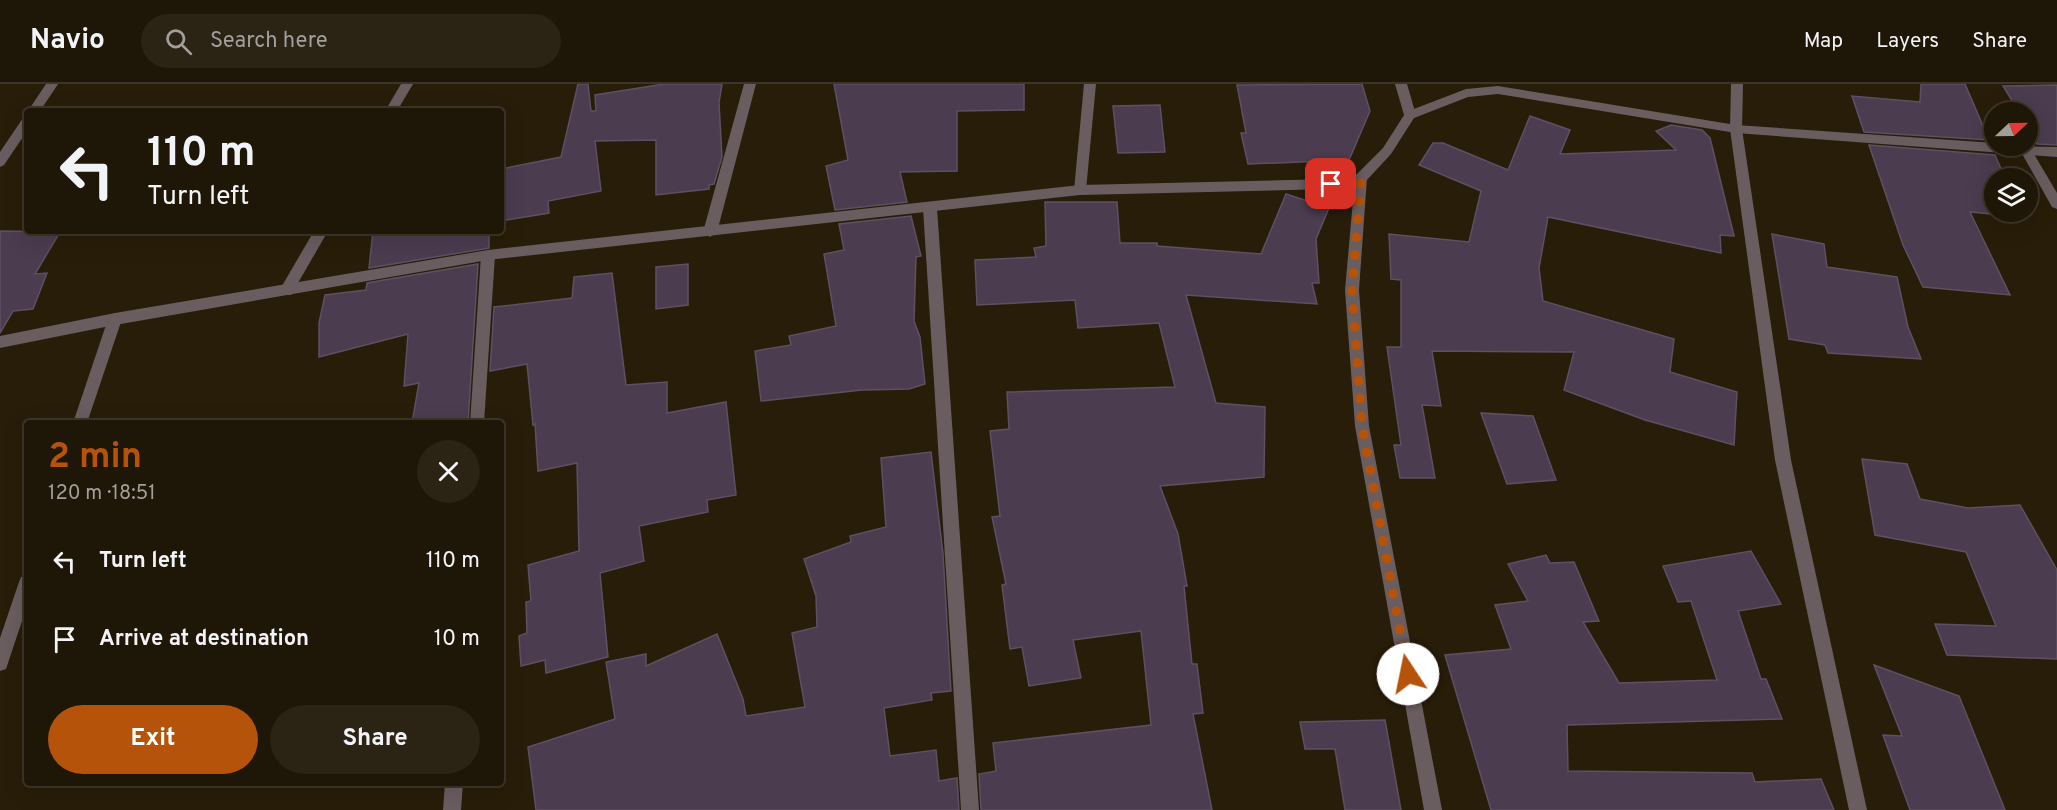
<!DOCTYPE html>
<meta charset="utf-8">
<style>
:root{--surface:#1e1606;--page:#2b2314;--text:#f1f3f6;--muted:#a19f9b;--line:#3c3528;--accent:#b45309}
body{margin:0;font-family:Overpass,sans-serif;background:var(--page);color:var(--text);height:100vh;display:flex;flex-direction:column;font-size:22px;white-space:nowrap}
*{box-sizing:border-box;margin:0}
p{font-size:20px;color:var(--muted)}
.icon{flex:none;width:33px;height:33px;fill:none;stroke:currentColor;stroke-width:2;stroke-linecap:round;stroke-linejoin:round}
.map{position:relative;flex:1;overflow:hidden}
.sheet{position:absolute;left:24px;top:336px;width:480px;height:366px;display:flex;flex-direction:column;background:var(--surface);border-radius:6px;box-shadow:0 6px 24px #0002,0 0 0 2px var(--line)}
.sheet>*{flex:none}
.hud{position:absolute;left:24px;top:24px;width:480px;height:126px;border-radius:6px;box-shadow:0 6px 24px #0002,0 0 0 2px var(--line);background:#1e1606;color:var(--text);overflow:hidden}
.needle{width:39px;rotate:68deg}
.fabs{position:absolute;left:1984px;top:18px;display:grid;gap:12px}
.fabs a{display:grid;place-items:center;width:54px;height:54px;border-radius:50%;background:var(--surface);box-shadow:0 6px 24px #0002,0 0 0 2px var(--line);font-size:30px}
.pin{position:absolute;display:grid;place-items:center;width:51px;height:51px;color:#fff;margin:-26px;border-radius:12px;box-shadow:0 3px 9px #0006}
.me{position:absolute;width:66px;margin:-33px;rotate:349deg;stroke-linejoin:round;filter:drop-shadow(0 0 4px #0008)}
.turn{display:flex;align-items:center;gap:21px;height:126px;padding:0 24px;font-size:27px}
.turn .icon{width:78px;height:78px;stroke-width:2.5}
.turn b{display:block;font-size:42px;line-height:51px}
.round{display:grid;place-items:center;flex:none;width:63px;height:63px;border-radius:32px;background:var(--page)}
.head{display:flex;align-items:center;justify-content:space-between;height:102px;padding:0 24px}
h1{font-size:36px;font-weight:700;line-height:45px;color:var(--accent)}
.primary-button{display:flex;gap:12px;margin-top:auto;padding:12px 24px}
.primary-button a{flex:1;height:69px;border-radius:36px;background:var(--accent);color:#fff;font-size:24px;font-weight:700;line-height:69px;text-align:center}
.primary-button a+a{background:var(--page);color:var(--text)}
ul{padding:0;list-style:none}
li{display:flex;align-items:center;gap:18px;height:78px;padding:0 24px}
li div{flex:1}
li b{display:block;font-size:22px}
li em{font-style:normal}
header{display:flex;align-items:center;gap:36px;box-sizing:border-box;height:84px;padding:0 30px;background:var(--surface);border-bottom:2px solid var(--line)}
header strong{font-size:28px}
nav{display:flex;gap:33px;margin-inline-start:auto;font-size:21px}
.search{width:420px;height:54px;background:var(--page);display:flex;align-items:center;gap:15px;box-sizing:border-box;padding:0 21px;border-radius:33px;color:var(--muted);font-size:22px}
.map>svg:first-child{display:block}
.building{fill:#4b3c4f;stroke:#5f4f63;stroke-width:1.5}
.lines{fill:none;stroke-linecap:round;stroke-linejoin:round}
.minor{fill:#6a5d60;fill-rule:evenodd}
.tertiary{fill:#6a5d60;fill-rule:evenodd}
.route{stroke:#b45309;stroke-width:10;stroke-dasharray:0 18}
</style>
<header>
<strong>Navio</strong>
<div class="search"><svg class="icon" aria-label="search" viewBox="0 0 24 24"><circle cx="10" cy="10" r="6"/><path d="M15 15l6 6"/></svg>Search here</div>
<nav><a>Map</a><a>Layers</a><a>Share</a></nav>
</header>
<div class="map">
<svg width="2057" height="726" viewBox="0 0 2057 726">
<rect width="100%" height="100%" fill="#281d08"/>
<!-- building -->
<g class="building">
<path d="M578,0H588L591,27H596L595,11L664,0H722L719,19L722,73L714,100L709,101V105L656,111V56L595,57L601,107L548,117L549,129L501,137V85L561,73Z"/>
<path d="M834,0H1024V26L957,27V87L900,88L907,118L835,126L826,82L848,76Z"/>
<path d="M1362,0L1370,27L1349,76L1248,80L1241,49H1246L1237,1Z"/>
<path d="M1921,0H1965L1989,56L1864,48L1852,12L1920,18Z"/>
<path d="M2057,1V61L2037,60L2028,45V28H2019L2003,2Z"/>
<path d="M1160,21L1165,68L1118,69L1113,22Z"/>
<path d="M1530,32L1570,46L1560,70L1676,66L1656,47L1671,41L1702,46L1710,54L1734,152L1720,151L1721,169L1548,133L1539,184L1543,217L1674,255L1670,288L1737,308L1734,361L1645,336L1564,306L1574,268L1432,267L1441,322L1422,321L1435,394H1400L1394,361H1401L1387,263H1401V196L1391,195L1389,150L1469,158L1481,107L1419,81L1433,59H1443L1508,86Z"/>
<path d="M1869,61L1995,71L2005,94H1995V128H2019L2021,133L1970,128L2010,211L1923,203L1903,161Z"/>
<path d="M1286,110L1329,124L1316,155L1319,199H1312L1317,220L1186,211L1216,319L1265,323L1264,393L1160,402L1178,450L1187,502H1184L1192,580H1197L1203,629L1193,630L1212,726H981L979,690L996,687L993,659L1151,641L1141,547L1073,556L1081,594L1029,602L1022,563L1010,565L1002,501L1006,500L992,433L1000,432L990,347L1009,345L1007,308L1175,303L1159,239L1078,244L1075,216L977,221L975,176L1036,173L1034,164L1046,162L1045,118H1117L1120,159H1157V162L1261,170Z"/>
<path d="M911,132L921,172L916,173L914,237L920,253L925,300L909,305L862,306L761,317L755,267L791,261L789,252L836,242L824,170L844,166L839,140Z"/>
<path d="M0,147L60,148L35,190L47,189L33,225L13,227L0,249Z"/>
<path d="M373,147H489V164L369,184Z"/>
<path d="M1772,150L1824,160L1827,183L1897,193L1908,243L1921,275L1828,269L1825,261L1789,255Z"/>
<path d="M478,180L468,339H412L419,299L404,302L408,250L319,273V239L325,211L366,206L367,199Z"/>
<path d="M688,180V221L656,225V183Z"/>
<path d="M612,189L626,301L667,298V329L726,318L736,411L707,416L708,428L639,442L644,477L600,489L608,573L546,589L545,576L521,582L519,552L527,549L526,518L531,517L528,481L579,467L577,379L538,387L535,340L533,341L527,280L490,287L494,223L572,214L574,193Z"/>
<path d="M1481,329L1533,332L1556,396L1507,400Z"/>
<path d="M931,368L943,470L951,607L931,609L932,616L884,624L890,672L936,666L939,697L957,694L959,726H536L528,663L615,635L606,578L646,570V582L717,550L743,615L746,632L805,623L792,549L817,543L816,512L804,475L851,458L850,452L886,443L881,374Z"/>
<path d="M1862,375L1907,380L1920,415L1968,424L2020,421L2057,486V575L1947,571L1935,540L1996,542L1966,468L1875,451Z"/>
<path d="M1751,467L1781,520L1738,527L1761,595H1766L1782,635L1567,641L1568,687L1752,689L1755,698L1821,695L1834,726H1491L1445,571L1511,565L1495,521L1528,517L1508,480L1546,471L1550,479L1574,478L1599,537L1583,538L1619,599L1717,596L1691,517L1678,518L1663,482Z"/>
<path d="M1874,581L1959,612L2005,726H1910L1883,651L1902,652Z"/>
<path d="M1385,636L1401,726H1345L1335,665H1305L1300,638Z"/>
</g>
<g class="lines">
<!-- minor -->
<g class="minor">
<path d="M46,0H58L40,27H28Z"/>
<path d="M401,0H413L397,27H385Z"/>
<path d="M744,0H756L717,148L710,153L703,148Z"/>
<path d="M1084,0H1096L1086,106L1080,111L1074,106Z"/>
<path d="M1395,0H1407L1416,31L1414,34L1410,35L1404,31Z"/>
<path d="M1731,0H1743L1742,45L1791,376L1867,726H1849L1775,376L1730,45Z"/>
<path d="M27,33V47L4,81L0,83V68L23,34Z"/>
<path d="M2027,63L2031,65L2057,109V125L2052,123L2021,68Z"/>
<path d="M1361,89L1367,94L1359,206L1369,342L1442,726H1424L1355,342L1345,206L1355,94Z"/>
<path d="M930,119L937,124L979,726H961L923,124Z"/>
<path d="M314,147H328L291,211H281L279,207Z"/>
<path d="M488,166L495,171L484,339H470L481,171Z"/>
<path d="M115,229L120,231L122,235L87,339H73L108,235L110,231Z"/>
<path d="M27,491V522L6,585L0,587V554L19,498L21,493Z"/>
<path d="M445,699H463L461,726H443Z"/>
</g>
<!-- tertiary -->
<path class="tertiary" d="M1498,2L1736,41L1995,59V62L2057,63V73L1736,49L1498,10L1468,13L1414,34L1391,70L1366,97L1331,105L1080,111L488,176L115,241L0,264V252L115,229L488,166L1080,101L1331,95L1357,90L1383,64L1406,28L1466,5Z"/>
</g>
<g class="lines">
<!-- route -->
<path class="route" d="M1331,100L1361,94L1352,206L1362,342L1408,590"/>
</g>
</svg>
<div class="fabs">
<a><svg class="needle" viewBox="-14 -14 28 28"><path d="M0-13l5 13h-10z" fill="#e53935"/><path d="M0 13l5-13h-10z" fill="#a19f9b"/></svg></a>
<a><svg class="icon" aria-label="layers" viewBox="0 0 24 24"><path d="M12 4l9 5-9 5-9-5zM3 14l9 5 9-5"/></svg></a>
</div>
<div class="pin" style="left:1331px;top:100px;background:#d93025"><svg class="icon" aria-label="arrive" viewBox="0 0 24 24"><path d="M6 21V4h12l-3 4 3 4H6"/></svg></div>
<svg class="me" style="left:1408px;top:590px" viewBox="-20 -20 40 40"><circle r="19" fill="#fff"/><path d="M0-13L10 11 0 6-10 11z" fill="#b45309"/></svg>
<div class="hud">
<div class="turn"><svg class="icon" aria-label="left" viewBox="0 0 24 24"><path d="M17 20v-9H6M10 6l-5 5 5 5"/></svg><div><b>110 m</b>Turn left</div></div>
</div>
<section class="sheet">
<div class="head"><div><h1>2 min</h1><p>120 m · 18:51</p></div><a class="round"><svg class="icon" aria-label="close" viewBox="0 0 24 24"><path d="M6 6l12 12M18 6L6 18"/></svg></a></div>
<ul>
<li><svg class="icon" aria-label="left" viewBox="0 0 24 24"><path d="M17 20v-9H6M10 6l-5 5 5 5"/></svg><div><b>Turn left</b></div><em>110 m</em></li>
<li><svg class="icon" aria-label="arrive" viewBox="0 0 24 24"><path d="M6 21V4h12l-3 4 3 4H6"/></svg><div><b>Arrive at destination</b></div><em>10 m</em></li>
</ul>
<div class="primary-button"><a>Exit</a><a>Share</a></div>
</section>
</div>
